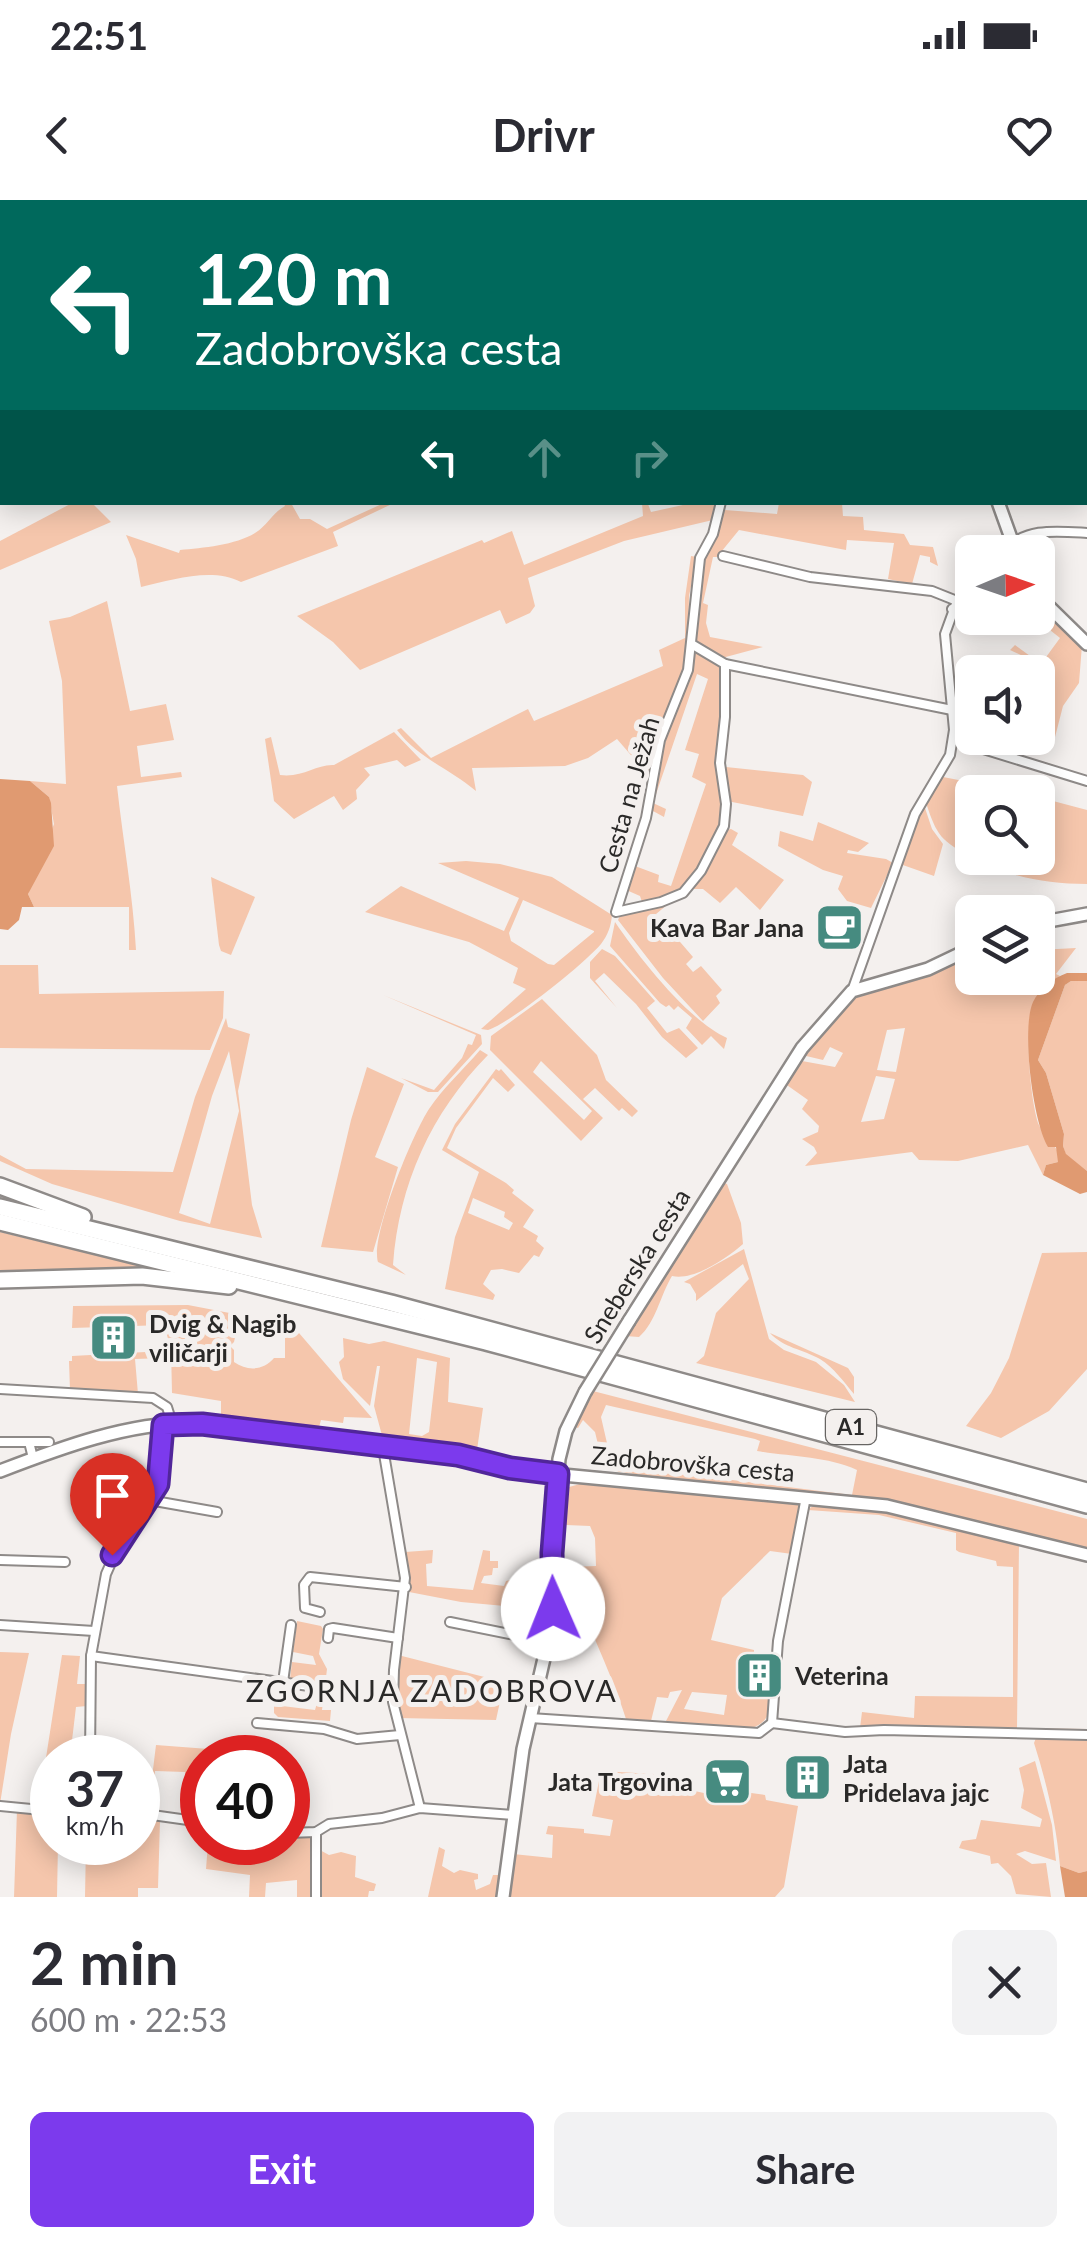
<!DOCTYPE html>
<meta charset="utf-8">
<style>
:root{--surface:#fff;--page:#f2f2f3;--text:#2b2b33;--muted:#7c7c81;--accent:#7c3aed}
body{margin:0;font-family:Lato,sans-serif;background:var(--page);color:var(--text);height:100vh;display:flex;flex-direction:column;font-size:38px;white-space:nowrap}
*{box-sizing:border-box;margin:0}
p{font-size:32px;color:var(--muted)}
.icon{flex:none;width:55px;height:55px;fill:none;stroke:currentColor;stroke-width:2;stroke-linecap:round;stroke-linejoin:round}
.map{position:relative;height:1697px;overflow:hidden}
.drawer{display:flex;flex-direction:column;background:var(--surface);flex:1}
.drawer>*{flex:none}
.banner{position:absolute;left:0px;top:0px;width:1088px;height:305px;box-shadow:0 5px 25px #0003;background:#00695c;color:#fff;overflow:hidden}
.needle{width:65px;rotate:88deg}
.tools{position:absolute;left:955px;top:335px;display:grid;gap:20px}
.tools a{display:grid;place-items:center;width:100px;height:100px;border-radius:15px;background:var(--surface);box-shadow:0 5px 25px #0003;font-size:50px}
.speed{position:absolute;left:30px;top:1535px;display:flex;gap:20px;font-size:50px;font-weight:700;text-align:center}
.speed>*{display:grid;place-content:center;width:130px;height:130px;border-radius:50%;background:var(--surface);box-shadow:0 5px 25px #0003;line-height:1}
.speed small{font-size:25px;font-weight:400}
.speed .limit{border:15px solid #d22;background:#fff;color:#111}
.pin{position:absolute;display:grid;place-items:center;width:85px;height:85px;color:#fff;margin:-102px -42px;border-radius:50% 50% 50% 0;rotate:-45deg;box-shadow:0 0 10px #0007}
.pin .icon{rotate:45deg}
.me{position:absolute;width:110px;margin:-55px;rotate:359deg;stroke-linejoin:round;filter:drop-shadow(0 0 8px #0008)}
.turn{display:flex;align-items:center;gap:35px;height:210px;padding:0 30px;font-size:45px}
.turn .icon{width:130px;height:130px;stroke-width:2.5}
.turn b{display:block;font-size:70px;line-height:85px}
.lanes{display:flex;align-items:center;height:95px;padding:0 30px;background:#0003;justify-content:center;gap:50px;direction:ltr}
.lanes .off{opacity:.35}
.round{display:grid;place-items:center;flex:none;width:105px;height:105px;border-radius:15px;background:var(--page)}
.overview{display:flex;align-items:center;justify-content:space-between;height:170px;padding:0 30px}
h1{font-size:60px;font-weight:700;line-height:75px}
.action{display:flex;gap:20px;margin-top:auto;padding:20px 30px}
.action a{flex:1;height:115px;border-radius:15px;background:var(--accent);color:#fff;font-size:40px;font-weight:700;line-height:115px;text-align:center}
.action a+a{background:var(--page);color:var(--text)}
.status{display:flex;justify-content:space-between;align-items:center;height:70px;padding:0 50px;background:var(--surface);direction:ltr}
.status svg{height:28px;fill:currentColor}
header{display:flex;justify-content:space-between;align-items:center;height:130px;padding:0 30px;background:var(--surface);font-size:45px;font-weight:700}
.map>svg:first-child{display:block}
.green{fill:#f5c6ac;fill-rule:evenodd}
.forest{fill:#e09a71}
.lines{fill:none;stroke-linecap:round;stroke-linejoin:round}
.street-casing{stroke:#8e8a88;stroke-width:12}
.secondary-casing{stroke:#8e8a88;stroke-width:16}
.highway-casing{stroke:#8e8a88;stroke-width:20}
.street{stroke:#fff;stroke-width:8}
.secondary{stroke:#fff;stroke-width:11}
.highway{stroke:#fff;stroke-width:15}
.secondary-bridge-casing{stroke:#8e8a88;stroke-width:16;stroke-linecap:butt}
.secondary-bridge{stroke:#fff;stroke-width:11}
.route-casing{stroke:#51269a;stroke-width:25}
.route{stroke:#7c3aed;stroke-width:18}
.labels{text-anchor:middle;stroke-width:10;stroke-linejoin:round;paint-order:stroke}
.shield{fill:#f4f0ee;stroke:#676563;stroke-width:2.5}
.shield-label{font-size:22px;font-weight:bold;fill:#2a2928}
.street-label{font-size:25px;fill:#2a2928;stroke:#f4f0ee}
.poi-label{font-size:25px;font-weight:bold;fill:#2a2928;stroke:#f4f0ee;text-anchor:start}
.quarter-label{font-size:30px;letter-spacing:2.5px;fill:#2a2928;stroke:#f4f0ee}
</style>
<div class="status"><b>22:51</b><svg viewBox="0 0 49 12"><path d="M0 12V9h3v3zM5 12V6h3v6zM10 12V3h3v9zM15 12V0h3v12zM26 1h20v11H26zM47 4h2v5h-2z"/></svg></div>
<header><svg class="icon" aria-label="back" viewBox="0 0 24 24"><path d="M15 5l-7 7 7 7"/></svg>Drivr<svg class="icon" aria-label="heart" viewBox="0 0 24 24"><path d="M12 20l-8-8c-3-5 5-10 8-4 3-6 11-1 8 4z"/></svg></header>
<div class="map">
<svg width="1087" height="1697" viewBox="0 0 1087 1697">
<rect width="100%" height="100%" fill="#f4f0ee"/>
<!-- green -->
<g class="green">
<path d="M74,302L92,303L111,322L0,370V341Z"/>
<path d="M284,303H291L300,319H310L327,329L384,303H394L333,332L338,346L241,382C211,367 173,380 141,387L136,359L126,335L179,353L180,350C202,348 236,345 255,333C268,325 271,314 285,306Z"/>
<path d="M642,303H655L648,304L651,312L692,303H721L714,308L717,319L624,341L528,378L535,406L530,413L506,424L500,410L360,470L333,442L297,416L482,340L484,343L512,331L524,365L643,316Z"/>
<path d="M779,303H842L843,316L863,317L864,330L904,334L910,345L933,347L938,366L930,362V357L920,355L912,384L888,379L894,343L847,340L846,350L739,330L717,357H713L703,403L708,405L706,423L710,437L763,447L722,458L696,442L693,411L705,350L725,310L777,314Z"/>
<path d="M691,356L697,357L689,396L688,459L658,542L649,576L617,539L588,558L565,566L472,568L476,591C450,569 418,558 397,530L401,528L431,558L528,509L534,521L663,466L659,450L685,438V398Z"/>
<path d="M107,401L130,511L166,504L174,540L137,546L141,577L181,572L182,577L117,586C123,641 133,695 136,750H129V707H34L28,694L54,624L49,597L30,581L66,584L62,481L49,421L70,417Z"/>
<path d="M1042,409L1082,445L1079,483L1063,506L1054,541L1038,536V505L1046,487L1038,484L1037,471L1021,462L1023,456L1010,450L1015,445L1041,464L1060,438L1035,418Z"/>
<path d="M696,451L718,462C728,492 719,522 718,553C718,574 724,594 724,614C723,629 697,680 685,689C673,698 656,700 642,702L640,696L624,689L635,666L659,675L658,682L671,686L706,584L692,577L699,554L685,550L708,479L697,474L653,603L666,609L664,617L653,611L648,614L655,569L683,495L693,453Z"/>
<path d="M394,532L421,560L405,567L397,560L364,568L370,575L356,590L357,599L343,610L334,596L294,619L274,601L265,539L271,537L280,575C303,578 316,564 334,565Z"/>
<path d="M726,567L803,575L812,582L803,616L727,601L723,569Z"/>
<path d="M943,577L1021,592H972V657C941,641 937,636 926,603Z"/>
<path d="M1038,597L1087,610V684C1045,684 1010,677 973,658H1038Z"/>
<path d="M924,605L932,629L943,644L934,676L900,664Z"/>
<path d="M818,622L869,643L858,652L848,650L847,653L886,659L893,663L871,708L847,701L838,689L843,676L823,670L778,646L780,631L813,641Z"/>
<path d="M731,629L738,633L732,645L784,680L760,710L736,687L720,703L703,689H691L726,630Z"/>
<path d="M466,661L500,664L552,677L612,715C611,726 608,735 601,744C584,764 512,822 488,830L481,829L526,789L513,783L518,768L469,742L365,712L401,686L504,731L519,698L438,663ZM523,700L594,731V732L554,765L548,764L511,741L509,733Z"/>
<path d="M211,677L255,697L231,755L221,751L219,745Z"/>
<path d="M656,703L667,705L656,714L693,757L686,764L693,772L701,766L722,790L716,796L720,803L703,821L663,778L618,720L622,711Z"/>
<path d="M615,722C640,759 688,820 727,838L724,849L711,836L702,845L686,828L692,818L678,806L674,810L669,805L666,807L660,803L610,746Z"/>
<path d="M1076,748L1056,774L1060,776C1049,783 1037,792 1033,804C1024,828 1030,897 1038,923C1042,934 1055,943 1060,956L1058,962L1046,965L1043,975L1028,945L958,961L919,960L912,952L805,966L817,953L814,947L802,939L818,932L819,926L802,909L808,900L784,883L802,861L835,867L843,853L830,847L823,860L802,855L854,798L972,752V778H1038V750ZM905,828L896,872L877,870L887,830ZM876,876L895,879L884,919L861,922Z"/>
<path d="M602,749L615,756L655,801L647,808L667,833L679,828L698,848L686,858L662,837L636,804L604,773L595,781L617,808L590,778V762Z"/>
<path d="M0,765H38L39,794L224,791L223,818L210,850L0,848Z"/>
<path d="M1071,781H1087V971L1066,955L1063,946L1064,934L1046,873L1038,860L1065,785Z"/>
<path d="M383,795L481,835L482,844L438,892H428L401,878L434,890L462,858L468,844L472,845L476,835Z"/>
<path d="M542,799L597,855L606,880L638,911L632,917L622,908L619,911L595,888L583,899L603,918L581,941L490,850L491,836ZM541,861L592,911L584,920L533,872Z"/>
<path d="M226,818L228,827L250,834L238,891L252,1005L262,1038L180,1021L52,984L0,961V955L26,969L173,972L195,897ZM229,851L239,911L210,1024L179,1013L212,896Z"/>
<path d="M480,850L488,855C431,913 399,984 393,1065L406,1075L378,1062C370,1037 413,933 429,909C443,888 464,869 480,850Z"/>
<path d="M367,867L404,884L375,957L398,967L373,1052L321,1047L351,920Z"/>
<path d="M496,869L499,871L501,869L515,885L508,892L493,878L456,928L447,948L506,983L514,990L512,993L534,1010L523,1027L538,1036L536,1041L544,1048L539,1057L534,1055L519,1073L502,1069L491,1070L483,1084L495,1095L493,1100L445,1089L455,1037L479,972L442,950L455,924ZM473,998L505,1012L504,1017L513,1023L509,1030L468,1013Z"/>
<path d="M722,982L727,984L741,1023L743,1044C727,1058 694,1081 672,1076C660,1096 656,1122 639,1137L625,1136Z"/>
<path d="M0,1032L160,1070V1072L0,1074Z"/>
<path d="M744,1049L769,1139L784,1150L816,1162L844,1185L855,1202L696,1163L704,1156L716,1113L749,1079L743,1064L696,1101V1094L690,1084L684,1082Z"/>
<path d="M1087,1052V1169L1049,1211L1001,1238L966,1226L991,1193L1009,1158L1042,1053Z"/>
<path d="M188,1105L240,1115L234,1142L230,1146L234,1150V1162C248,1172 264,1170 274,1158H285V1136L299,1133L372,1218L344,1217L343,1223L321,1220L318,1231L221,1218V1201L172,1193L171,1149L164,1125L72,1128L73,1106Z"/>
<path d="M770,1133L848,1168L854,1177V1194C844,1182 834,1168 820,1159C802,1149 784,1148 770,1133Z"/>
<path d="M343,1138L369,1144L384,1141L450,1158L448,1202L483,1208L477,1250L383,1239L374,1206L380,1166H377L370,1206L343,1179L339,1162L344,1157ZM417,1158L437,1162L429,1232L422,1236L409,1234Z"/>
<path d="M164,1151L166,1158L135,1159L138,1194L70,1190L69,1161H72V1156Z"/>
<path d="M593,1191L1087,1319V1350L885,1300L646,1276L604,1269L595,1232L583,1220L578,1228L575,1227ZM606,1205L755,1239L760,1241L757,1251C791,1257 826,1256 857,1270L852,1295L612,1265L601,1217Z"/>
<path d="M580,1284L798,1302L801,1306L792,1354L770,1351L722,1398L711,1440L754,1450V1487L768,1488C773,1504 770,1524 751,1528L679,1525L666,1521L682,1490L670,1492L668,1498L657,1497L651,1521L626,1519C610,1467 583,1420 569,1367L596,1366L595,1338L590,1326L566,1325L562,1362L558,1364L563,1297L569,1287ZM692,1492L727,1495L724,1515L684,1509Z"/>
<path d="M815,1304L882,1310L1019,1343L1017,1528L1087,1529V1532L860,1528L862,1512L914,1518L915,1496L1013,1497V1367L997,1366L996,1361L959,1352L956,1350V1333L879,1315L808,1310Z"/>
<path d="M433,1350L432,1363L426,1364L427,1386L473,1390L483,1350L490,1351V1361H498V1368H493L492,1375L484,1376L481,1383L504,1386L506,1381L510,1380L511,1391H519L520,1395H547V1410L461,1402L409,1392L405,1352Z"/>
<path d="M297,1421L321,1426L323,1429L319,1454L327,1469L322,1510H331L330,1521L278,1517L274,1513V1505L315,1510L320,1493L289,1488L292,1462L316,1465L313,1456L293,1452Z"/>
<path d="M0,1452L29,1453L11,1534L0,1604Z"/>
<path d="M62,1455L80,1456L77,1484H86L87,1506L76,1507L70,1557L52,1558V1610L38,1609Z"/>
<path d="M398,1455L532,1489L529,1502L501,1497L496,1520L398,1518L396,1505Z"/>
<path d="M1043,1536L1087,1538V1671L1079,1673L1060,1666C1056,1623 1047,1584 1034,1543L1036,1538Z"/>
<path d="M156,1545L248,1552V1557L202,1558V1590L185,1589V1572L155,1571L153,1594H150Z"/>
<path d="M1035,1561L1052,1625L1056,1661L1025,1651L1016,1654L1032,1664L1046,1663L1051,1697L1016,1694L1011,1676L998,1663L991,1664L990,1656L959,1648L962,1641L976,1639L981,1620L1040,1627L1042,1619L1021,1608L1024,1590L1019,1568Z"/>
<path d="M601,1571L671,1575L681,1583V1588L713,1595L715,1588L765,1595L766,1600L798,1606L784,1687L775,1697H507L513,1654L552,1658L553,1635L546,1634L548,1626L584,1629V1633L610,1636L613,1620L592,1616Z"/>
<path d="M17,1610L52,1614V1642L58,1643L57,1697H14Z"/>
<path d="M138,1618L160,1621L158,1688H138V1697H85L86,1643L138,1642Z"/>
<path d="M288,1636H308L312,1640V1697H297V1680L266,1683L265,1697H249L250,1675L206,1669L208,1643L288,1642Z"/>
<path d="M439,1647L445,1650L442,1666L454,1673L460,1670L478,1674V1679L474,1680L476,1690L490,1684L493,1675H500L498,1697H428Z"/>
<path d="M318,1649L329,1655L341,1652L356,1656L355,1677L376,1684L374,1691H369L368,1697H319Z"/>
</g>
<!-- forest -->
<g class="forest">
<path d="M0,579L30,581L49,597L51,603L54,646L28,694L34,707H22L19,720L8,730L0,729Z"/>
<path d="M1067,773H1087V781H1071L1065,785L1038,860L1046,873L1064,934L1063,946L1066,954L1087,971V992L1080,994L1043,975L1046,965L1058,962L1056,947H1048C1033,922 1021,829 1033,802C1039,789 1053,778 1067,773Z"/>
<path d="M1060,1666L1079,1673L1087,1671V1697H1065Z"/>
</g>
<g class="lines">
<defs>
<g id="street">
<path d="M731,0L732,2"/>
<path d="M978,0L985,2"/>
<path d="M1085,51L1087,52"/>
<path d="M721,302L713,334L700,358L688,470L660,540L646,618L616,712L661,702L683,693L701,671L724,626L726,604L720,563L725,517V464"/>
<path d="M1003,352C1025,327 1056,331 1087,333"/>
<path d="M723,356L810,377L932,391L957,401"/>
<path d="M952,409C977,420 1003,435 1029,418"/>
<path d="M693,445L725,464L952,510"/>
<path d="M954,540L1087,581"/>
<path d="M852,791L915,614L950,555L954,530L945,434L957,401L972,384"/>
<path d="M0,1189L153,1198L167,1207L172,1223"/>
<path d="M0,1242H29L33,1258"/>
<path d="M29,1242H49"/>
<path d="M383,1248L405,1378L394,1470L393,1502L420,1608"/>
<path d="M149,1300L217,1312"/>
<path d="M0,1360L65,1362"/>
<path d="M320,1412L305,1408L304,1385L310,1377L406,1387"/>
<path d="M450,1422L549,1442"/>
<path d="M0,1425L94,1431"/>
<path d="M328,1438L329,1429L333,1428L398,1438"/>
<path d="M91,1456L309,1486"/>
<path d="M283,1482L291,1425"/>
<path d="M530,1518L759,1533L772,1523L778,1441L806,1297"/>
<path d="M257,1523L324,1529L357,1539L400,1535"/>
<path d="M772,1523L845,1532L884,1530L1087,1535"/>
<path d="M90,1558L91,1456L106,1374L124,1334L158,1283L163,1225"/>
<path d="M0,1606L52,1611"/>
<path d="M138,1613L202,1622"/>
<path d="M288,1633L316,1632L329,1624L382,1618L420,1608L513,1615"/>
<path d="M316,1697V1632"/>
</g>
<g id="secondary">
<path d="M641,0L643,2"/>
<path d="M998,302L1016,352"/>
<path d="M1038,396L1087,444"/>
<path d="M1038,723L1087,714"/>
<path d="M629,1121L802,848L852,791L928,769L972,748"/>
<path d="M0,1271C60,1248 129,1222 194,1223L458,1255L542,1273L887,1306L1087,1355"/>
<path d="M503,1697L523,1549L552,1424L553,1330L559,1259L566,1231L585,1192"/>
</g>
<g id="highway">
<path d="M0,986L83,1017"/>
<path d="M0,1007L391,1103L1087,1291"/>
<path d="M0,1022L486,1142L1087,1305"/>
<path d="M0,1080L142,1076L229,1086"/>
</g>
</defs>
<!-- street casing -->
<use href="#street" class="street-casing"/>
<!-- secondary casing -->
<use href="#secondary" class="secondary-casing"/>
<!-- highway casing -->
<use href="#highway" class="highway-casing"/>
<!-- street -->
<use href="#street" class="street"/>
<!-- secondary -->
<use href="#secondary" class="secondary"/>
<!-- highway -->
<use href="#highway" class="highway"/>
<defs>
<path id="secondary-bridge" d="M585,1192L629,1121"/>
</defs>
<!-- secondary-bridge casing -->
<use href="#secondary-bridge" class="secondary-bridge-casing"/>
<!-- secondary-bridge -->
<use href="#secondary-bridge" class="secondary-bridge"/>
</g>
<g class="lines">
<defs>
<path id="route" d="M112,1355L158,1284L163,1225L202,1224L458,1255L510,1268L558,1274L552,1353L553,1409"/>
</defs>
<!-- route casing -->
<use href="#route" class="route-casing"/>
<!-- route -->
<use href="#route" class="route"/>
</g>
<!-- icons -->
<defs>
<symbol id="cafe-square" viewBox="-11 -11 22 22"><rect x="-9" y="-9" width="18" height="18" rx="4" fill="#468b80" stroke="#f4f0ee"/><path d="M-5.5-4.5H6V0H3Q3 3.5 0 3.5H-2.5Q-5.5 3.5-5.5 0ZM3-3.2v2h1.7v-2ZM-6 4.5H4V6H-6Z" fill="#fff"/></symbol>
<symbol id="building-square" viewBox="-11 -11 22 22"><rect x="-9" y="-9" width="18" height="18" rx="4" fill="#468b80" stroke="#f4f0ee"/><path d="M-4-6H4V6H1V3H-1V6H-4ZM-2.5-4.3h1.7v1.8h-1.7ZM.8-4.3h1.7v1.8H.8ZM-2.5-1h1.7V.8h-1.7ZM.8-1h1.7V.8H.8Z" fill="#fff"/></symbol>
<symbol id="supermarket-square" viewBox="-11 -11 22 22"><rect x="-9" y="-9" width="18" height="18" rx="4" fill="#468b80" stroke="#f4f0ee"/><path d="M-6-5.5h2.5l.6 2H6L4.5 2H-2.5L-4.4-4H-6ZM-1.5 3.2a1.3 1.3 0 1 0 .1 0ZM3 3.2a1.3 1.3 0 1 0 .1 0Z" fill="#fff"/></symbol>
</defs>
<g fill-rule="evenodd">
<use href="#cafe-square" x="812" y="700" width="55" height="55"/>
<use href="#building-square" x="86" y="1110" width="55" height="55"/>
<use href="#building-square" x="732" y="1448" width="55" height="55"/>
<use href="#building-square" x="780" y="1550" width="55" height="55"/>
<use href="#supermarket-square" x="700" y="1554" width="55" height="55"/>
</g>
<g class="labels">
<!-- shield labels -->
<rect class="shield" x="826" y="1210" width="50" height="34" rx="8"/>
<g class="shield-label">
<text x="851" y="1235">A1</text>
</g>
<!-- street labels -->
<g class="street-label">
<text transform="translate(629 595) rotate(-74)" y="9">Cesta na Ježah</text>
<text transform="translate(637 1066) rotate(-58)" y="9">Sneberska cesta</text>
<text transform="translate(693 1264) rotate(5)" y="9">Zadobrovška cesta</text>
</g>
<!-- poi labels -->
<g class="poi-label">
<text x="804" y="737" text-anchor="end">Kava Bar Jana</text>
<text x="149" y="1133">Dvig &amp; Nagib<tspan x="149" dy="29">viličarji</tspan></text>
<text x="795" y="1485">Veterina</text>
<text x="843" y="1573">Jata<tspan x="843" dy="29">Pridelava jajc</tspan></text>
<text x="693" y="1591" text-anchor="end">Jata Trgovina</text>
</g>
<!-- quarter labels -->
<g class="quarter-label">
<text x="432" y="1502">ZGORNJA ZADOBROVA</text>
</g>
</g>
</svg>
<div class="tools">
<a><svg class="needle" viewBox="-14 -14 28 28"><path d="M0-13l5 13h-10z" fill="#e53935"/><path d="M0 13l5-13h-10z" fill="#7c7c81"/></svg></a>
<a><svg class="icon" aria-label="sound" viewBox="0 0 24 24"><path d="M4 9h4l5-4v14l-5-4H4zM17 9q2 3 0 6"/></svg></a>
<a><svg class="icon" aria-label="search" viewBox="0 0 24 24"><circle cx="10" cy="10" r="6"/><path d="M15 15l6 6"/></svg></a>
<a><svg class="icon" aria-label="layers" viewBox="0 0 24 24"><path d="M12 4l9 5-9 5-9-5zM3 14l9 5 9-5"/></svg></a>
</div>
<div class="speed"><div>37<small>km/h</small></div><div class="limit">40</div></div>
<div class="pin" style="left:112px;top:1355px;background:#d93025"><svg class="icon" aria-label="arrive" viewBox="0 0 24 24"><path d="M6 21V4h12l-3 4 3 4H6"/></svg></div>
<svg class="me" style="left:553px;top:1409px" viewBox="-20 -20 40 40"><circle r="19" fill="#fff"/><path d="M0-13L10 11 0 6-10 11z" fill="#7c3aed"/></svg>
<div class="banner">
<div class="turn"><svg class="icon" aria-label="left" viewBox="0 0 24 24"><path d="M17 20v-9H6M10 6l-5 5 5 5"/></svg><div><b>120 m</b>Zadobrovška cesta</div></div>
<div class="lanes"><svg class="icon" aria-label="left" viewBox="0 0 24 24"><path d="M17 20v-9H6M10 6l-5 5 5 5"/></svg><svg class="icon off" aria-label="ahead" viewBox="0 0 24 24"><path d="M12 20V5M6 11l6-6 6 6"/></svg><svg class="icon off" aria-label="right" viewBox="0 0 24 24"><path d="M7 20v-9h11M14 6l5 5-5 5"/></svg></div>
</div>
</div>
<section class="drawer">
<div class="overview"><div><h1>2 min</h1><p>600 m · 22:53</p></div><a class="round"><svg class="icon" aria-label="close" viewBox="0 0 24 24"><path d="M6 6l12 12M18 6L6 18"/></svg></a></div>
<div class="action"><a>Exit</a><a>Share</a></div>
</section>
